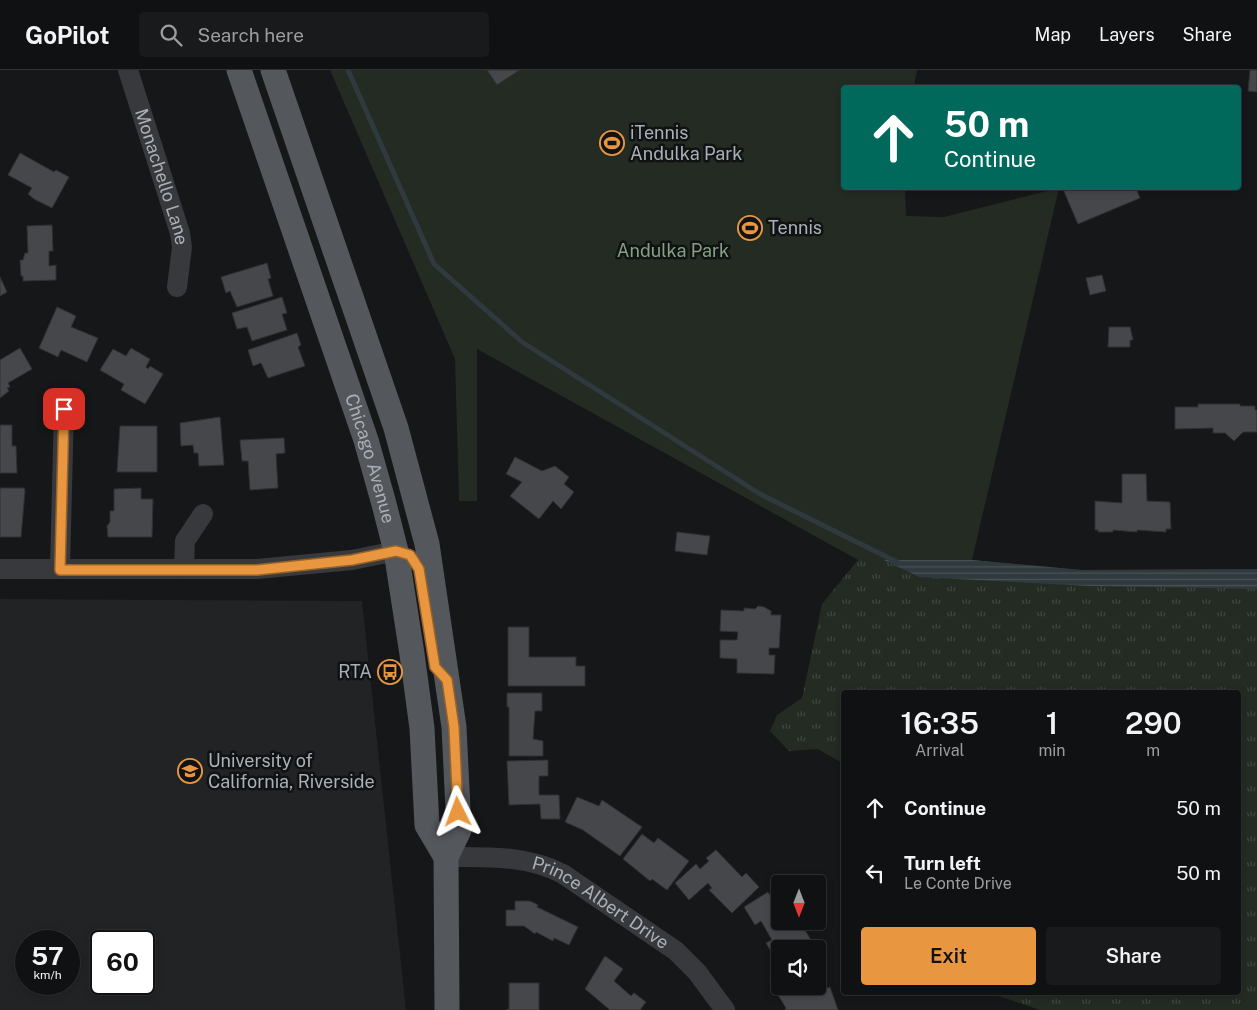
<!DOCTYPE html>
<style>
:root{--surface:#101112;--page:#191a1b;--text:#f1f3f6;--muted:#9c9d9f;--line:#303132;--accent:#e8963f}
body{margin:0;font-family:"Public Sans",sans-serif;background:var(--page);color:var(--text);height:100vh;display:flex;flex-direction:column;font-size:19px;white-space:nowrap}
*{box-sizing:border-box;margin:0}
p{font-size:16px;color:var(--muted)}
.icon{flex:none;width:28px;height:28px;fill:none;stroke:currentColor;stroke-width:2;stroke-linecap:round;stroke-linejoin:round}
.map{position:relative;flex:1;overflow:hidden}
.side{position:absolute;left:841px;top:620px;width:400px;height:305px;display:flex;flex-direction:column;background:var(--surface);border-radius:5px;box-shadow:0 2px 8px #0003,0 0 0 1px var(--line)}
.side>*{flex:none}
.hud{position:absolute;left:841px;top:15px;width:400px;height:105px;border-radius:5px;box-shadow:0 2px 8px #0003,0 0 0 1px var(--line);background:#00695c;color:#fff;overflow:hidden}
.needle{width:32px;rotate:180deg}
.fabs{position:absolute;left:771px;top:805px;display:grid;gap:10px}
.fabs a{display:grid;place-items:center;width:55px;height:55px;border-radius:5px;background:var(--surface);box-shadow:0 2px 8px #0003,0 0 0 1px var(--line);font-size:25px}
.speed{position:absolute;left:15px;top:860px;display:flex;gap:10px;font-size:25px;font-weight:700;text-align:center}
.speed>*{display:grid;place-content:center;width:65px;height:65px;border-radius:50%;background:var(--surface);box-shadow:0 2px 8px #0003,0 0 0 1px var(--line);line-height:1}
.speed small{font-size:12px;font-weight:400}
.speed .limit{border:2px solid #111;border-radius:8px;background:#fff;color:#111}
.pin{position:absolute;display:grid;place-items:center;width:42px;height:42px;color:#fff;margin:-21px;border-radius:10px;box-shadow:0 2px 8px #0006}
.me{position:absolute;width:55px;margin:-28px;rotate:357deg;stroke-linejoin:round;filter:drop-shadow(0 0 4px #0008)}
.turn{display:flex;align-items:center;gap:18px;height:105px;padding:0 20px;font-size:22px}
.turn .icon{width:65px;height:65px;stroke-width:2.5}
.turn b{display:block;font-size:35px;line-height:42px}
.eta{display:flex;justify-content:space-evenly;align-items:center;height:85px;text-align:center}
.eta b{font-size:30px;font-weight:600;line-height:35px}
.cta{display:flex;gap:10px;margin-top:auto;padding:10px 20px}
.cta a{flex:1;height:58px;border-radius:5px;background:var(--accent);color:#111;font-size:20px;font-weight:600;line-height:58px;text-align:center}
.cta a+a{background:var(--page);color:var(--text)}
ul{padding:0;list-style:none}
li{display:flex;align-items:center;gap:15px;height:65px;padding:0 20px}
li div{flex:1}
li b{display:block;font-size:19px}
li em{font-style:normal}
header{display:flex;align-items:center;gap:30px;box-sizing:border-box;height:70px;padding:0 25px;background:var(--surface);border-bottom:1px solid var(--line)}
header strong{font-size:24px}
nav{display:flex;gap:28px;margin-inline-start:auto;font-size:18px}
.search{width:350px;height:45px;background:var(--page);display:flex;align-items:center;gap:12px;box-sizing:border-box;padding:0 18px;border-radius:5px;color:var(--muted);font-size:19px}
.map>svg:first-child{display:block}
.built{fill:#222325;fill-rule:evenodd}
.grass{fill:url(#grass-tufts)}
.park{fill:#232b23}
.water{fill:url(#water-rules)}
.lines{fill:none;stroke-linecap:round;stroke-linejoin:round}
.stream{stroke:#2f393e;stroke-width:5}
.building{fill:#45474b;stroke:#313134}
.minor{stroke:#38393d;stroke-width:20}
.major{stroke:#54575c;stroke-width:25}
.route-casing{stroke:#976229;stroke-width:12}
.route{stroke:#e8963f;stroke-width:9}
.labels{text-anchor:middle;stroke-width:5;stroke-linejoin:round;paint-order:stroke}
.poi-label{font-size:18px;fill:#a9b0b7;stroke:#111213;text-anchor:start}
.street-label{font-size:18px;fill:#a9b0b7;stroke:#111213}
.park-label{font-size:18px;fill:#84a181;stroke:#111213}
</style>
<header>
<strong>GoPilot</strong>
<div class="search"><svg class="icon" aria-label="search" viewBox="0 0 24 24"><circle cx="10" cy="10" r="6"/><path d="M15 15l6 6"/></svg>Search here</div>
<nav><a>Map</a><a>Layers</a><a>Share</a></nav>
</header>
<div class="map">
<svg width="1257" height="940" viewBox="0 0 1257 940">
<defs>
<pattern id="grass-tufts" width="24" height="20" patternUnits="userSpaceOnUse" patternTransform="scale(1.25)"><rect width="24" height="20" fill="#232b23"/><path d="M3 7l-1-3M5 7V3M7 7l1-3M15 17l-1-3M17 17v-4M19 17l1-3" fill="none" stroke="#404741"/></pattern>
<pattern id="water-rules" width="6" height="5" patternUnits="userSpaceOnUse" patternTransform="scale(1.25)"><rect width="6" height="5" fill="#2f393e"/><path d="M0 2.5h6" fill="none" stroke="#4a5358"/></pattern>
</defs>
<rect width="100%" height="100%" fill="#161718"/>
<!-- built -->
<path class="built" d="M0,529L362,531L406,940H0ZM26,871H69V914H26ZM101,871H144V914H101Z"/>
<!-- grass -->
<path class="grass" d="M858,490H972L1082,500L1257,499V940H1040L990,923L1239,922V622H844V694L818,679L789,681L770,661L777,645L802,628L822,534Z"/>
<!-- park -->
<path class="park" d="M330,0H917L914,17L844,18V118H905L906,146L944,147L1059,118L972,490H858L477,279V431H459L455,289Z"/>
<!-- water -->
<path class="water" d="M884,490H972L1082,500L1257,499V519L1089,516L919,507Z"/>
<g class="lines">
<!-- stream -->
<path class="stream" d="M348,0L434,194L522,272L760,424L899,493"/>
</g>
<!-- building -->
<g class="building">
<path d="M487,0H520L497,15Z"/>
<path d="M1250,0H1257V22L1248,21Z"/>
<path d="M20,83L54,102L56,100L69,107L52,138L34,129L28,124L32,118L8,105Z"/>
<path d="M1067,118H1136L1140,128L1078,154L1063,119Z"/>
<path d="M52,155L53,181H49V196L56,195V210L23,211V206H21L20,190H23L25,183H28L27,156Z"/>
<path d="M267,193L271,208L268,209L273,226L237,237L230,221L226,223L221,207Z"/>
<path d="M1102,205L1106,221L1090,225L1086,208Z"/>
<path d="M0,207L7,222L0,226Z"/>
<path d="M282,227L287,243L282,244L287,260L252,271L247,257L237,259L232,243Z"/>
<path d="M57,237L76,246L71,257L98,268L87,292L61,280L58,287L39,278Z"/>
<path d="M1109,257H1130L1133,270H1130V277H1108Z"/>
<path d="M297,263L301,275L298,277L305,296L268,308L261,293L253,296L248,280Z"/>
<path d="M20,278L32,299L8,313L10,317L7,318L9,321L0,328V290Z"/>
<path d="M131,278L150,289L146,297L148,299L150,296L163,304L145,334L121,320L124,314L100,300L113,279L126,286Z"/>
<path d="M1198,334H1240V336H1255V340H1257V362H1243L1234,371L1225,363H1213V358L1175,359V337H1198Z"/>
<path d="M220,347L224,395L199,396L198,383H194L193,375L181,376L180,353Z"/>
<path d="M0,355H12V376H16L17,403H0Z"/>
<path d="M120,356H157V402H117Z"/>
<path d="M284,368L285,383L276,384L278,418L250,420L248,391H242L240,370Z"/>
<path d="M515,387L542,401L555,396L569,407L564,414L574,422L561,439L553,431L539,449L510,426L522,412L506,404Z"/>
<path d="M1122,404H1146L1147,431L1170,432L1171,459H1166V462L1137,460V462L1113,460V462H1098V460H1095V431L1122,433Z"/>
<path d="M0,418H24L25,421L21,467H0Z"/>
<path d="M141,418V429H153L152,467H108L107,456L110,452V441H114V419Z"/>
<path d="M677,462L710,466L707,485L675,481Z"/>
<path d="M758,536L764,537L771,541V545H781L779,578H769V585H775L774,604L737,603V589L720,588V570H737L738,562L720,561L721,540L744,541V538L755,539Z"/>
<path d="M508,557H529V587H576V596H585V616H508Z"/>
<path d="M507,623H542V641H535L533,669L543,671V686H509V637H507Z"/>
<path d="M548,690V706H539V725H559L560,749H541L540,734L509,735L507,691Z"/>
<path d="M577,727L599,736L602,730L642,757L620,786L583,760L565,752Z"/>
<path d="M642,764L654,773L658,768L689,791L667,820L652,809L650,811L623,789Z"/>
<path d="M716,780L742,807L746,803L759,817L732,843L709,820L712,818L708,813L689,830L675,813L696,794L700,799L709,791L706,788Z"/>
<path d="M776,821L780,827V851L800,852L811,870L801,879H780V892L778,893L766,873L772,870L761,851L755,855L744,837L768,822L770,825Z"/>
<path d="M515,831H530L538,835L537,837L578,857L569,875L554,868L553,871L536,862L535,864L524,856H506V840H515Z"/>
<path d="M605,886L623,899L614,911L631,926L634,923L646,932L640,940H610L585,919Z"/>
<path d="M780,906V916H801L806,925L830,917L838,940H785L786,938L770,912Z"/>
<path d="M509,913H539V940H506L509,939Z"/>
</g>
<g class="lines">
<!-- minor -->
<g class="minor">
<path id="s1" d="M128,0L180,163L182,177L177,217"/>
<path d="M0,499H257L352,490L396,481"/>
<path d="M60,499L64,339"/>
<path d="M184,499L185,471L203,444"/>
<path id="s2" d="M446,787C486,787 527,785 563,804L676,881L697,902L725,940"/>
</g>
<!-- major -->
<g class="major">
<path id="s3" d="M239,0L366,370L384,434L396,481L412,584L422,658L427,755L446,787"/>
<path d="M273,0L396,358L427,474L454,657L459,760L446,787L447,940"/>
</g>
</g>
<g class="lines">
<defs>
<path id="route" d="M64,339L60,500H257L352,490L396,481L410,485L419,499L435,597L447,610L454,657L458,742"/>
</defs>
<!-- route casing -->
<use href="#route" class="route-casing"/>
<!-- route -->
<use href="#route" class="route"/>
</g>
<!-- icons -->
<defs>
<symbol id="stadium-ring" viewBox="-11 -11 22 22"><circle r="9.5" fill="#111213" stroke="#e8963f" stroke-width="1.5"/><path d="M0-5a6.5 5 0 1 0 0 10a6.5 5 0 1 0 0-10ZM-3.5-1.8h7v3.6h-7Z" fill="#e8963f"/></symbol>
<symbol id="bus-ring" viewBox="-11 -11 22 22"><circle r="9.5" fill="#111213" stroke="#e8963f" stroke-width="1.5"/><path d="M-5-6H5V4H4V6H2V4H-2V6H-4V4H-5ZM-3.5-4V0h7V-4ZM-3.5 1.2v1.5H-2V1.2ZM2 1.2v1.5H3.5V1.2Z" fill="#e8963f"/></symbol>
<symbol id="university-ring" viewBox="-11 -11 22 22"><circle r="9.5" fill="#111213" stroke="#e8963f" stroke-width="1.5"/><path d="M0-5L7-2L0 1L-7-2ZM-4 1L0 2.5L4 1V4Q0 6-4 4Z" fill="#e8963f"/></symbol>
</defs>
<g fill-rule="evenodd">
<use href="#stadium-ring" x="598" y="59" width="28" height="28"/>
<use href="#stadium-ring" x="736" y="144" width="28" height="28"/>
<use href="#bus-ring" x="376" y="588" width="28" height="28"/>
<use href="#university-ring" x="176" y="687" width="28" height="28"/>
</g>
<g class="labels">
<!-- poi labels -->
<g class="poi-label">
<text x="630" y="69">iTennis<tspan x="630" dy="21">Andulka Park</tspan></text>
<text x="768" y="164">Tennis</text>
<text x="372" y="608" text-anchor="end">RTA</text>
<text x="208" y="697">University of<tspan x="208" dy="21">California, Riverside</tspan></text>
</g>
<!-- street labels -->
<g class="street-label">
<text dy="6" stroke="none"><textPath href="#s1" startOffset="112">Monachello Lane</textPath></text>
<text dy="6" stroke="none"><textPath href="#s3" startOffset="410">Chicago Avenue</textPath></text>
<text dy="6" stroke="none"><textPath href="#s2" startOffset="166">Prince Albert Drive</textPath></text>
</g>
<!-- park labels -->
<g class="park-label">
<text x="673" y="187">Andulka Park</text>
</g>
</g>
</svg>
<div class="fabs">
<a><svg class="needle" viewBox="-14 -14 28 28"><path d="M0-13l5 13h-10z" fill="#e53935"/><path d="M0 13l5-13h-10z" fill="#9c9d9f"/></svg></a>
<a><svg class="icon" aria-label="sound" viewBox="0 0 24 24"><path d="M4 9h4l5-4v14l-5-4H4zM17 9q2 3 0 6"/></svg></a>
</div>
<div class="speed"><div>57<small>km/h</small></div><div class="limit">60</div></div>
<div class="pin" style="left:64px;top:339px;background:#d93025"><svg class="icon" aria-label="arrive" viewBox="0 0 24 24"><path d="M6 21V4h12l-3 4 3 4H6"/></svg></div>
<svg class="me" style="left:458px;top:742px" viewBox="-20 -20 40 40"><path d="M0-17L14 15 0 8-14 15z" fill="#e8963f" stroke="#fff" stroke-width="4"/></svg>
<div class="hud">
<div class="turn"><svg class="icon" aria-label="ahead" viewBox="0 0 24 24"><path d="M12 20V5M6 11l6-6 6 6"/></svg><div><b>50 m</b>Continue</div></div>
</div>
<section class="side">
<div class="eta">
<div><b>16:35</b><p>Arrival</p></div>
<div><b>1</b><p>min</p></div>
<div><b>290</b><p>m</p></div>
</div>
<ul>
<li><svg class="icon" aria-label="ahead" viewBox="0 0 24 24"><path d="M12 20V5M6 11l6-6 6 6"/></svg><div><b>Continue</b></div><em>50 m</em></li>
<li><svg class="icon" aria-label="left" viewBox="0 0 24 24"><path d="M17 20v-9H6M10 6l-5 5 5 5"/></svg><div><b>Turn left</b><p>Le Conte Drive</p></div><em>50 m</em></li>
</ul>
<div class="cta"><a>Exit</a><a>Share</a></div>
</section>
</div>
